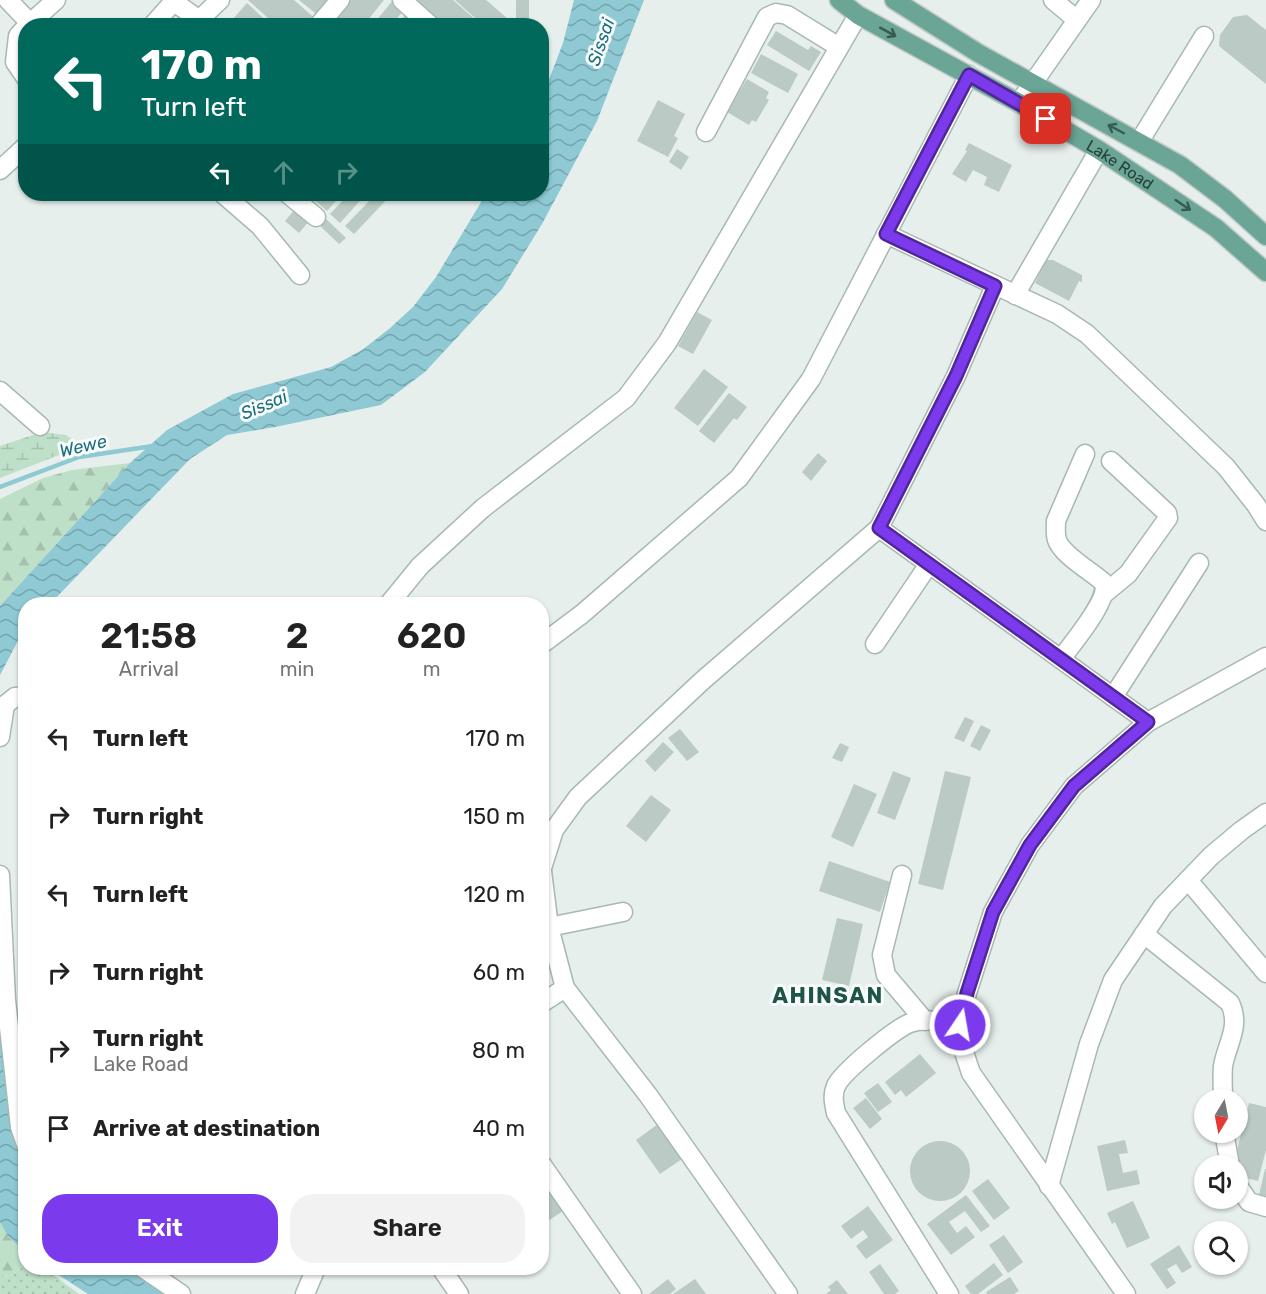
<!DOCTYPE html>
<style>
:root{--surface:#fff;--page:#f2f2f2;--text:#222;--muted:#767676;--accent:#7c3aed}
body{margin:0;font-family:Rubik,sans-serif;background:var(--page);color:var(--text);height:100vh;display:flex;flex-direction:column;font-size:22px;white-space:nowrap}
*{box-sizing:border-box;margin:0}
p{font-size:20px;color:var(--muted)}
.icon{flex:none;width:33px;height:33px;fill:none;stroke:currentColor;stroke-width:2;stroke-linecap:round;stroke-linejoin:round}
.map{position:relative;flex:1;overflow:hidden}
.side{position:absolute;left:18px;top:597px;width:531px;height:678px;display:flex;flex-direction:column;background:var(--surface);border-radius:24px;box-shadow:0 2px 4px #0004}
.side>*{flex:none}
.guide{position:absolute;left:18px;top:18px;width:531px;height:183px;border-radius:24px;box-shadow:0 2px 4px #0004;background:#00695c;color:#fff;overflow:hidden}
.needle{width:39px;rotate:190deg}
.controls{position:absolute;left:1194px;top:1089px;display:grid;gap:12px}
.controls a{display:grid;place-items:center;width:54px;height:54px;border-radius:50%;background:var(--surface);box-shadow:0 2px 4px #0004;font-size:30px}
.pin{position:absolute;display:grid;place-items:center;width:51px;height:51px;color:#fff;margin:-26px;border-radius:12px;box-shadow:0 3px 9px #0006}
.me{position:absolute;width:66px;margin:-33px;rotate:12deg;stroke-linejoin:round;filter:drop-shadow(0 0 4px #0008)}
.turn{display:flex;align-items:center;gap:21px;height:126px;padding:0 24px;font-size:27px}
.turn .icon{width:78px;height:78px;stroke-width:2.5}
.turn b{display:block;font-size:42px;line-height:51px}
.lanes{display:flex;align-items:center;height:57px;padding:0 24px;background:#0003;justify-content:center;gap:30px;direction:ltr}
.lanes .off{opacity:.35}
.eta{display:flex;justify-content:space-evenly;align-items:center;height:102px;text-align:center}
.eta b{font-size:36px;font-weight:600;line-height:42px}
.button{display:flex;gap:12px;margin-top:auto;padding:12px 24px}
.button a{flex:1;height:69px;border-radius:24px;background:var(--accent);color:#fff;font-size:24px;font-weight:600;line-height:69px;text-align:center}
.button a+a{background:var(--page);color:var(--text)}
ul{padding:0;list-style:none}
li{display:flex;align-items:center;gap:18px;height:78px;padding:0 24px}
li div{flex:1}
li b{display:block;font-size:22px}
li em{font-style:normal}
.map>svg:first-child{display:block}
.grass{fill:url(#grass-dots)}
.forest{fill:url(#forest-firs)}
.wetland{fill:url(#wetland-marsh)}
.water{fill:url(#water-waves)}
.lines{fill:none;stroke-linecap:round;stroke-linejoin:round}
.stream{stroke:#8ec9d4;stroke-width:4.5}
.building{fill:#bbcac4}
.minor-casing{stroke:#a8b8b2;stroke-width:21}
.major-casing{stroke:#c2cac8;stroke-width:21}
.minor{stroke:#fff;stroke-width:18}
.major{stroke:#6aa596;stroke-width:18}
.oneway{stroke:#365b51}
.route-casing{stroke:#51269a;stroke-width:15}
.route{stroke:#7c3aed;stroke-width:10}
.labels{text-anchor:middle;stroke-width:6;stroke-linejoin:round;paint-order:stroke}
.street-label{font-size:16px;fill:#24423a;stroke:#f7fbf9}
.water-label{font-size:18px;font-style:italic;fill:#1c6f80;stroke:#f7fbf9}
.district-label{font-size:22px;font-weight:bold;letter-spacing:1.5px;fill:#1f5548;stroke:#f7fbf9}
</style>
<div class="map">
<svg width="1266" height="1294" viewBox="0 0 1266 1294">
<defs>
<pattern id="grass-dots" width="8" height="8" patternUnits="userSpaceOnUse" patternTransform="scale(1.5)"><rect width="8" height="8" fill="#bfe0c8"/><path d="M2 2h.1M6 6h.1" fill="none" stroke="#a4c1ad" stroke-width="1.8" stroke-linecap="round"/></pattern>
<pattern id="forest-firs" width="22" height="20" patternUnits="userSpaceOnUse" patternTransform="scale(1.5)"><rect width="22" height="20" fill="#bfe0c8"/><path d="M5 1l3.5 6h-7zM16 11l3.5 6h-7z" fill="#a4c1ad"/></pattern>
<pattern id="wetland-marsh" width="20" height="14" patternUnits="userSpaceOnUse" patternTransform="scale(1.5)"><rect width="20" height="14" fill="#bfe0c8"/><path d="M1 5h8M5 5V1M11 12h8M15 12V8" fill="none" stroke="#a4c1ad"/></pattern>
<pattern id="water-waves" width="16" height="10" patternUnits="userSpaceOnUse" patternTransform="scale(1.5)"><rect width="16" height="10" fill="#8ec9d4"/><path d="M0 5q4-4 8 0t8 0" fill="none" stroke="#74a5ad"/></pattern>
</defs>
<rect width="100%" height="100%" fill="#e6efeb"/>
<!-- grass -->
<path class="grass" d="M22,1251L25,1253L26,1268H44L79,1294H0V1275L11,1276L21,1268Z"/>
<!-- forest -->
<g class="forest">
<path d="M130,463L0,606V499L43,478L72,470Z"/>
<path d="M0,1222L7,1235L22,1251L21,1268L11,1276L0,1275Z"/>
</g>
<!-- wetland -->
<path class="wetland" d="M42,432L66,435L82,446L0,478V446Z"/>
<!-- water -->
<g class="water">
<path d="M574,0H644L597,121L542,224L502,289L425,372L381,405L275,427L227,435L190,459L50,604H26L25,631L20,637L0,675V606L130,463L167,430L233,394L331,367L362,350L389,329L413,307L436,277L486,194H542V98L563,43Z"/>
<path d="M0,994L7,1094L13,1133L25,1164V1253L7,1235L0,1222Z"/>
<path d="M48,1268H130L168,1294H88Z"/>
</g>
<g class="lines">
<!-- stream -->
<path class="stream" d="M0,487L79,457L153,446"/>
</g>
<!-- building -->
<g class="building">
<path d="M248,0H294L319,22L315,26H277Z"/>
<path d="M299,0H335L320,17Z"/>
<path d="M351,0H384L363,26H330Z"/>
<path d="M393,0L404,10L390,26H372Z"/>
<path d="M413,0H453L478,22L476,24L478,26H442Z"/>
<path d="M455,0H486L508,19L502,26H484Z"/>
<rect x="516" y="0" width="13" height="22"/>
<path d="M247,3L272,26H227Z"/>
<path d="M407,13L418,22L415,26H396Z"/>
<path d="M1247,15L1266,30V84L1219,46L1220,35L1233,17Z"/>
<path d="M776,31L808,50L811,46L821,52L809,71L767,45Z"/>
<path d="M761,54L798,74L788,93L751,73Z"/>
<path d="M747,79L769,92L766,98L769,100L756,122L752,120L749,125L727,112Z"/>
<path d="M658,100L685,114L674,136L678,138L668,157L637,141Z"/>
<path d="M969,143L1012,165L999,192L984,185L987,177L973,170L966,182L952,174L967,151L965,150Z"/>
<path d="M677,149L689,157L681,170L669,162Z"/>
<path d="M322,194H342L327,211L316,201Z"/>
<path d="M349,194H366L340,223L330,214Z"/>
<path d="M376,194H392L354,234L345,226Z"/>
<path d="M296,208L310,220L299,233L285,221Z"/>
<path d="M324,217L346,238L339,244L317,223Z"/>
<path d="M1046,260H1053L1082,275V282L1079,281L1069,301L1035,283Z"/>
<path d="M697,312L712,320L693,354L678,346Z"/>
<path d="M704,369L728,387L698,426L674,408Z"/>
<path d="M729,393L747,407L737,420L734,418L714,443L699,431Z"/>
<path d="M818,453L827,461L811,481L802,472Z"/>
<path d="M965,717L974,721L964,742L954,738Z"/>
<path d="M981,725L991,730L980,751L970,746Z"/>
<path d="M680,729L699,752L687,761L668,738Z"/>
<path d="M663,742L674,752L655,772L645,761Z"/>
<path d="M840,743L849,747L842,762L832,758Z"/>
<path d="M893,771L911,778L895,820L877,813Z"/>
<path d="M945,771L971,777L943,890L918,884Z"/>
<path d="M854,784L877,794L853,847L831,837Z"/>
<path d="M651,795L671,810L646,842L626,826Z"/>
<path d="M829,861L890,882L880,912L819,891Z"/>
<path d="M837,918L863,924L849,986L822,980Z"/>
<path d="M920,1054L936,1073L906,1097L901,1090L895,1095L885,1082Z"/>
<path d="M878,1083L892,1102L878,1112L864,1093Z"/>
<path d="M866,1098L882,1119L870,1129L853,1108Z"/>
<path d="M1249,1103L1266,1107V1150L1258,1181L1238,1176V1166H1233Z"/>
<path d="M658,1124L682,1159L660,1174L636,1140Z"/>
<path d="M1125,1140L1128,1153L1119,1154L1123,1173L1137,1170L1140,1184L1107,1191L1097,1146Z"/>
<circle cx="940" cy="1171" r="30"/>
<path d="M1265,1169H1266V1196L1259,1195Z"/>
<path d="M988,1179L1010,1208L994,1220L972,1191Z"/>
<path d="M542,1180L563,1211L542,1225Z"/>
<path d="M966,1195L990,1226L981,1232L965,1211L949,1222L957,1233L966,1226L975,1237L951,1255L927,1224Z"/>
<path d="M1133,1201L1150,1238L1127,1248L1115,1222L1112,1224L1107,1213Z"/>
<path d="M868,1206L893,1240L866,1259L856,1246L868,1237L863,1230L851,1239L841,1226Z"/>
<path d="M1004,1235L1023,1262L1008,1273L989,1245Z"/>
<path d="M1179,1245L1192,1267L1182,1273L1176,1264L1167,1269L1176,1283L1167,1289L1150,1264Z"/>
<path d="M994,1263L1003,1275L978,1294H971L965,1286Z"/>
<path d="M880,1264L899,1291L895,1294H884L869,1272Z"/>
<path d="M1010,1277L1019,1291L1014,1294H987L986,1292Z"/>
<path d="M668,1279L676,1289L670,1294H649Z"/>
<path d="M695,1279L706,1294H673Z"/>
<path d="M837,1280L848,1294H826L831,1290L828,1287Z"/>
</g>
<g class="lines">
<defs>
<g id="minor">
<path d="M8,0L30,23"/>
<path d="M402,0L431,26"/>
<path d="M1053,0L1077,20"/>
<path d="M174,2L208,26"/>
<path d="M200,19L220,0"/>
<path d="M27,26L56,0"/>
<path d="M152,26L175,0"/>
<path d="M318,26L340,0"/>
<path d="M26,27L18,36L15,62L26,78"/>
<path d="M1019,103L1091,0"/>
<path d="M706,132L767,17L776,13L787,15L839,47"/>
<path d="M1139,142L1204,36"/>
<path d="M0,170L26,146"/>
<path d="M223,194L260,226L300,275"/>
<path d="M288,194L316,217"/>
<path d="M886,234L1057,314L1087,334L1226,467L1256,505L1266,521"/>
<path d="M995,286L956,376L879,528L1148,722"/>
<path d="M1015,295L1099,150"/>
<path d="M0,391L40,426"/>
<path d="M1105,593L1128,574L1168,518L1167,513L1111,461"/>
<path d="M389,604L420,566L483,508L626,398L667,343L858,15"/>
<path d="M542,644L582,614L739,478L811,379L969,75"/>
<path d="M875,644L929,564"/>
<path d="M1061,659C1071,645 1112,597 1103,582C1091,571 1062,555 1057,540C1055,534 1056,527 1056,521L1085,454"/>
<path d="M1113,697L1199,563"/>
<path d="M0,737L5,705L15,697L26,696"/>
<path d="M542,868L554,830L578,797L702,681L879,528"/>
<path d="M542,871L549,927L565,988L648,1095L788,1294"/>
<path d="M0,875L6,1000L20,1127L26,1144"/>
<path d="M902,875L882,955L886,975L925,1021"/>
<path d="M1188,880L1266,973"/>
<path d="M549,927L623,912"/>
<path d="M1144,934L1230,1003C1241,1027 1227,1043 1223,1066C1222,1077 1223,1089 1223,1100"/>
<path d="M542,1003L565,988"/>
<path d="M1224,1132L1230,1166"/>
<path d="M542,1165L632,1294"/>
<path d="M1049,1186L1089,1044L1113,980L1163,906L1211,856L1242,830L1266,813"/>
<path d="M1238,1186L1249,1202L1266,1207"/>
<path d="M143,1268L181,1294"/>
<path d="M441,1268L459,1294"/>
<path d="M305,1294L316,1268"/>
<path d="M949,1294L836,1113C834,1104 832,1095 836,1086C842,1072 895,1029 910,1023C924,1017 945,1023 960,1025"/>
<path d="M1126,1294L971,1073L962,1046L960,1025L967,993L993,912L1030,845L1074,786L1148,722L1266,657"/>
</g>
<g id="major">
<path id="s1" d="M839,0L858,15L1019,103L1099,150L1216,228L1266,272"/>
<path d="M894,0L978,53L1180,165L1225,199L1266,236"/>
</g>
</defs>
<!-- minor casing -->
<use href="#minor" class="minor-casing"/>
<!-- major casing -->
<use href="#major" class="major-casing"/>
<!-- minor -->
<use href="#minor" class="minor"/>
<!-- major -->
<use href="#major" class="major"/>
</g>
<!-- one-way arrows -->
<defs><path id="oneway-shaft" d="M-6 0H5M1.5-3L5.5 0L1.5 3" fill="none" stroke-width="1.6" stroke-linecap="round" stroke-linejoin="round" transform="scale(1.5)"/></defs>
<g class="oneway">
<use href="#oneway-shaft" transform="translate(888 32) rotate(29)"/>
<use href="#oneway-shaft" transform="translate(1116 129) rotate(-152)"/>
<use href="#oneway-shaft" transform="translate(1183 205) rotate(34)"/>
</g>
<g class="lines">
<defs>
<path id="route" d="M960,1025L967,993L993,912L1030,845L1074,786L1148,722L879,528L956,376L995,286L886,234L969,75L1046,119"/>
</defs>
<!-- route casing -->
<use href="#route" class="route-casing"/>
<!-- route -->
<use href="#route" class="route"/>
</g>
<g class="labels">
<!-- street labels -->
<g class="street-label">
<text dy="6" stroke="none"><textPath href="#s1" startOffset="326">Lake Road</textPath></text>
</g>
<!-- water labels -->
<g class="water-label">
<text transform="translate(601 42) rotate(-71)" y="6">Sissai</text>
<text transform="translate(264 405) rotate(-23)" y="6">Sissai</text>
<text transform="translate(83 446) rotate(-13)" y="6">Wewe</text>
</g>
<!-- district labels -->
<g class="district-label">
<text x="828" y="1003">AHINSAN</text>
</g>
</g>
</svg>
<div class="controls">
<a><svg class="needle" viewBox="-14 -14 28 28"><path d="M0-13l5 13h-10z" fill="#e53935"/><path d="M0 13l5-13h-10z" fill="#767676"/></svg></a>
<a><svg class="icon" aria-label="sound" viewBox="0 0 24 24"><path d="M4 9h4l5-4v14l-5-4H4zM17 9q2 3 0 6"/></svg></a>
<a><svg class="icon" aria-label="search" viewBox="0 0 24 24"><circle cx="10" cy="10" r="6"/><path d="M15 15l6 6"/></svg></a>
</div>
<div class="pin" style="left:1046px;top:119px;background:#d93025"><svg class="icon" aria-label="arrive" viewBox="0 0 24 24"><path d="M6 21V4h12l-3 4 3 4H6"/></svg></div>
<svg class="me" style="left:960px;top:1025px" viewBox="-20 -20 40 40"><circle r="17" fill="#7c3aed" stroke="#fff" stroke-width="3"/><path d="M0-11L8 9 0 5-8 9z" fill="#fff"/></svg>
<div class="guide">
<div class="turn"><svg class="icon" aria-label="left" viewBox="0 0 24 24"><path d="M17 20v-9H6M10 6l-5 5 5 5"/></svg><div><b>170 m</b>Turn left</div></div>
<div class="lanes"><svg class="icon" aria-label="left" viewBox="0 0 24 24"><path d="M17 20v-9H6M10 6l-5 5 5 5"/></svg><svg class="icon off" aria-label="ahead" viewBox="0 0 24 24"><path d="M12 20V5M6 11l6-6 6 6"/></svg><svg class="icon off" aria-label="right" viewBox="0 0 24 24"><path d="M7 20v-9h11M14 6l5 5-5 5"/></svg></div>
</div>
<section class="side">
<div class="eta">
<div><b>21:58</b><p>Arrival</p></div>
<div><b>2</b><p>min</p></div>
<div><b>620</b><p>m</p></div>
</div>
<ul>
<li><svg class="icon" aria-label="left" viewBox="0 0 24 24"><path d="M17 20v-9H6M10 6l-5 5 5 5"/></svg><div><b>Turn left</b></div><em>170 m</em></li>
<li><svg class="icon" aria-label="right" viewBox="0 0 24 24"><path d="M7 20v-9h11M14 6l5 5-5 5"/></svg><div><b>Turn right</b></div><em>150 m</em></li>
<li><svg class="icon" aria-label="left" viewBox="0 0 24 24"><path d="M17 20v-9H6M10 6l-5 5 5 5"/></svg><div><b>Turn left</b></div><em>120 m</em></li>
<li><svg class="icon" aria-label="right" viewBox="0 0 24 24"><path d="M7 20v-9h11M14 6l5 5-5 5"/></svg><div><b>Turn right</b></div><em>60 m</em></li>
<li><svg class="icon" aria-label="right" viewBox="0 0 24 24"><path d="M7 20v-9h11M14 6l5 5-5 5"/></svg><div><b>Turn right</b><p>Lake Road</p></div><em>80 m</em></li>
<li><svg class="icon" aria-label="arrive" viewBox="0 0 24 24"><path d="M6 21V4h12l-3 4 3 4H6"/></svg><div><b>Arrive at destination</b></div><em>40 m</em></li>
</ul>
<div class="button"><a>Exit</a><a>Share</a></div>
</section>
</div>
